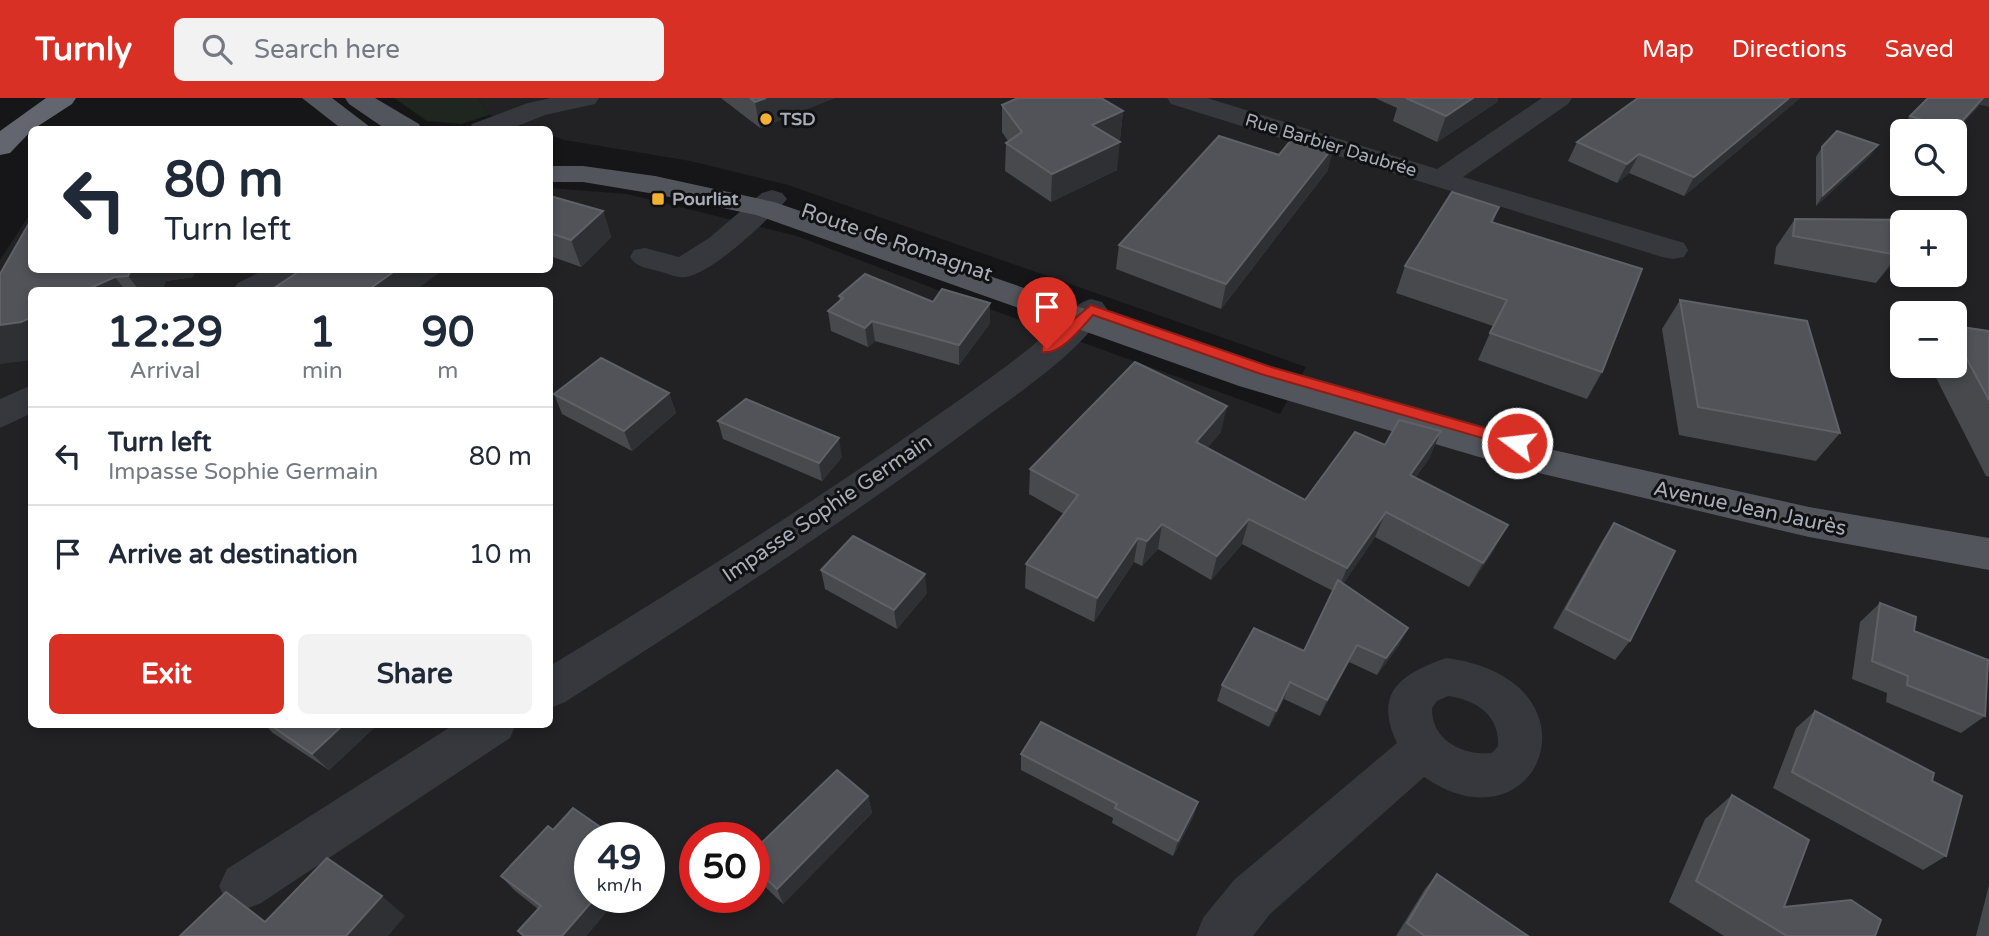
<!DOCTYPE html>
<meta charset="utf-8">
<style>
:root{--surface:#fff;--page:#f2f2f3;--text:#1f2937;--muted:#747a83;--line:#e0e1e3;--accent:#d93025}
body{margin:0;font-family:"Varela Round",sans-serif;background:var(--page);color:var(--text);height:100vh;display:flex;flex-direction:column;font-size:26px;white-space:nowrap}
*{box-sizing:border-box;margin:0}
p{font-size:23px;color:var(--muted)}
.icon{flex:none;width:38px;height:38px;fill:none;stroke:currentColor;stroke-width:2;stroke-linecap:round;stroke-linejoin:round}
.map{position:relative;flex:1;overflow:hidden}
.side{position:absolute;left:28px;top:189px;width:525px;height:441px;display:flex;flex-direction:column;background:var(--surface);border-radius:10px;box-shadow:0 4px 10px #0003}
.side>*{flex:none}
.hud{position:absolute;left:28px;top:28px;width:525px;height:147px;border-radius:10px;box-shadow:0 4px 10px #0003;background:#fff;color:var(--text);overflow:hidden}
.buttons{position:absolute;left:1890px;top:21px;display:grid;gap:14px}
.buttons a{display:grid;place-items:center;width:77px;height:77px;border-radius:10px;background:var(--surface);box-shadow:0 4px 10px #0003;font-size:35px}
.speed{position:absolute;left:574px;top:724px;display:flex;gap:14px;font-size:35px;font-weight:700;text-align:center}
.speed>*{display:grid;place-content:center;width:91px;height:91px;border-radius:50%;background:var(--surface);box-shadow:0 4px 10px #0003;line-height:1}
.speed small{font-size:18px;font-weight:400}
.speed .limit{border:10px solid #d22;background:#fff;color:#111}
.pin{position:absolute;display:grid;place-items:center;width:60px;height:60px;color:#fff;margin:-72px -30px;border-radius:50% 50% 50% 0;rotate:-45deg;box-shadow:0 0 7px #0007}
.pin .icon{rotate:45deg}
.me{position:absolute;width:77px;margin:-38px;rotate:285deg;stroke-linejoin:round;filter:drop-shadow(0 0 5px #0008)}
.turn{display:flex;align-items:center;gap:24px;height:147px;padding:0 21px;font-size:32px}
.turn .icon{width:91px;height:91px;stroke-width:2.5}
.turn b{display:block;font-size:49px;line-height:60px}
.eta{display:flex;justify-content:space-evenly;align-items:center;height:119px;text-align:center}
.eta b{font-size:42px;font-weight:800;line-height:49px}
.button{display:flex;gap:14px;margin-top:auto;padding:14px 21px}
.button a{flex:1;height:80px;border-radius:10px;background:var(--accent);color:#fff;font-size:28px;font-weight:800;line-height:80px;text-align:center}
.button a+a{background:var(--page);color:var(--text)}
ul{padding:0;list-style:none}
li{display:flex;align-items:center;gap:21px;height:98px;padding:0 21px;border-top:2px solid var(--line)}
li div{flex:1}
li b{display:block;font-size:26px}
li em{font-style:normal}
header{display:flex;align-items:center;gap:42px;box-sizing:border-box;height:98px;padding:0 35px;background:var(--accent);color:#fff}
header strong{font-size:33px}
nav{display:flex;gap:38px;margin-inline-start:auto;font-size:24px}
.search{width:490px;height:63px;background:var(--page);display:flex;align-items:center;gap:18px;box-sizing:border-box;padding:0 24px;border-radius:10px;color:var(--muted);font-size:26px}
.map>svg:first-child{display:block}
.built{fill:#222225;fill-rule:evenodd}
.green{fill:#1e261f}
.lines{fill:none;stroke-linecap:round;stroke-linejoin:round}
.minor{fill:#37383d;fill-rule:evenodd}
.major{fill:#53555c;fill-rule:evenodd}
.highway{fill:#63666e;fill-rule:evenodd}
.wall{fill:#47494d}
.shaded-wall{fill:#2f3033}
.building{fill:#525359;stroke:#5f6168;stroke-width:2}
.route{fill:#d93025;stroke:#8d1f18;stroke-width:2}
.poi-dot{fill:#f2b134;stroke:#111113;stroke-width:2.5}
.labels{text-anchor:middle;stroke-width:6;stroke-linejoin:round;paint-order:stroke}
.far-poi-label{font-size:18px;font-weight:bold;fill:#a8adb8;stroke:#111113;text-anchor:start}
.far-street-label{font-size:18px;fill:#a8adb8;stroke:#111113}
.street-label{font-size:21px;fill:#a8adb8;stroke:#111113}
</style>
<header>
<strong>Turnly</strong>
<div class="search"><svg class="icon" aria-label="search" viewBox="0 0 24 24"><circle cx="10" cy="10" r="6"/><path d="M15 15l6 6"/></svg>Search here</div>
<nav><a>Map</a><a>Directions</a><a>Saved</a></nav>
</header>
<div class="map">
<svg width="1989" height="838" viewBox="0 0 1989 838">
<rect width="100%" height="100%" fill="#161618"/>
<!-- built -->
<path class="built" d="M478,0H1989V838H0V162L31,114L32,172H271L237,192H32V626H550V192H281L322,172H550V90L627,96L797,138L951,197L1280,316L1306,269L788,87L690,63L564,42L550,37V32L532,31L489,17ZM1902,33H1955V86H1902ZM1902,124H1955V177H1902ZM1902,215H1955V268H1902ZM590,740H649V800H590ZM695,740H754V800H695Z"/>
<!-- green -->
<path class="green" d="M394,0H478L489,17L461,26L427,23Z"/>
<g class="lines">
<!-- minor -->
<g class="minor">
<path d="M551,0H599L595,6L545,17L508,32H469L472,26L528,5Z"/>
<path d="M1167,0H1207L1437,71L1542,0H1572L1568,6L1463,79L1684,145L1688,152L1684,159L1673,161L1662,159L1171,6Z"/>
<path d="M1973,0H1989V9L1977,6Z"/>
<path d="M772,92L782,95L787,101L782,107C762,126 712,176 685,179C677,180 666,175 658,173C647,170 636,169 630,159L634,152L645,150L679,159L709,140L762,95Z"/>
<path d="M264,172H304C288,195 258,192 233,192L238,185Z"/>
<path d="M1091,201L1102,204L1107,211C1077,258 1015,297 971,330C840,427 703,516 565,604L550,610V568C690,483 828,395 962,300C985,284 1008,267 1030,250C1048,235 1071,206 1091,201Z"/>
<path d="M32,287V315L0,330V301Z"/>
<path d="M1446,560C1608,581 1541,759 1424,679L1270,816L1253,838H1196L1203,820L1234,782L1397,645C1373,594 1401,576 1446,560ZM1448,598C1477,602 1500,618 1498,648L1492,655C1463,658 1431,642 1432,610L1437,603Z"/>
<path d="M455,626H516L510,640L261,805L244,812L227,805L219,788L227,771Z"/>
</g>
<!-- major -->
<g class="major">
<path d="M302,0H332L374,32H343Z"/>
<path d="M345,0H375L419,26L422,32H387L349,6Z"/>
<path d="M550,68H583L655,78L774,104L1263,272L1513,343L1809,409L1989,440V472L1809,439L1513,369L1239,288L756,117L655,96L583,84H550Z"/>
</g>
<!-- highway -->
<path class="highway" d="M46,0H76L72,6L32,32L10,55L0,57V33Z"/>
</g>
<!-- wall -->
<g class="wall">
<path d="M721,0H834L760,30Z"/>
<path d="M1375,0H1498L1497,4L1437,44L1393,23L1397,10Z"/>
<path d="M1638,0H1800L1684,98L1629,75L1617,85L1568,63L1577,44Z"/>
<path d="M1984,0L1978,9L1955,33H1902V38L1897,37L1910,18Z"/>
<path d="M1002,7L1123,13L1120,41L1117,42V72L1051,104L1005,73L1006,45L1008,43L1002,34Z"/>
<path d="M1822,49L1871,57L1816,108V59Z"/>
<path d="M1328,72L1221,211L1116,171L1119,147Z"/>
<path d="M550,98L603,113L611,139L581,169L550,158Z"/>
<path d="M1499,109L1493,124L1602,274L1587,301L1478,262L1493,228L1396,195L1405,168Z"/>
<path d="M1795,121L1902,154L1876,185L1774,166L1776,149Z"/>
<path d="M0,176L193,179L166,183L162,192H32L1,266L0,265Z"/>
<path d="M839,198L933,204L990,205V225L959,267L875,243L868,249L831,233L828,213L840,203Z"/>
<path d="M1680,202L1840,335L1816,363L1679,337L1662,231Z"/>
<path d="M1955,228L1989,233V379L1986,378L1930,268H1955Z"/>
<path d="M669,295L676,315L632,353L562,316L554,296Z"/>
<path d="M718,323L842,359L822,383L723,341Z"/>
<path d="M1221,334L1207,350L1305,402L1385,347L1430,359L1415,380L1494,452L1469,489L1375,439L1343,486L1408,530L1399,547L1377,577L1349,564L1320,618L1284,601L1269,629L1217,603L1222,587L1304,553L1333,493L1242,446L1211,482L1158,451L1142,468L1134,464L1094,524L1025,490L1026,466L1064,416L1029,396L1030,371Z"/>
<path d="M1614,425L1630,543L1615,562L1553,530L1601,445Z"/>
<path d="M821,472L927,495L897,531L825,491Z"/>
<path d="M1880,505L1914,533L1985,618L1961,635L1886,604L1887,595L1852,581L1860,524Z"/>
<path d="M1815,613L1932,683L1946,758L1923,772L1773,690L1796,630Z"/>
<path d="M264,626H378L329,672L273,635Z"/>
<path d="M1021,656L1198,704L1193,719L1173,758L1112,725L1113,720L1021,672Z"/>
<path d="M1732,697L1784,809L1875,838H1724L1669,804L1705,721Z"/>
<path d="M868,698L872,715L783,806L754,778V752Z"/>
<path d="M1437,776L1528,838H1396L1425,791Z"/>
<path d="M501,778L590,800H618L586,838H523L518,833L538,811L514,792Z"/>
<path d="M1989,787V838H1976Z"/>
</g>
<!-- shaded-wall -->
<g class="shaded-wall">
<path d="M766,0H834L760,30L755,4Z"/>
<path d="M1473,0H1498L1497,4L1437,44L1446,18Z"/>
<path d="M1789,0H1800L1684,98L1694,79Z"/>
<path d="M1983,0H1984L1978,9L1955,34V33H1953Z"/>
<path d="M1123,13L1120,41L1090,55L1092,27Z"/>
<path d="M1120,44L1117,72L1051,104L1052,76Z"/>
<path d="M1878,47L1871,57L1816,108L1823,97Z"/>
<path d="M1334,48L1328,72L1221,211L1226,186Z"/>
<path d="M1639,56L1629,75L1617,85L1627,66Z"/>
<path d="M603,113L611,139L581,169L571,142Z"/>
<path d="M1902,151V154L1876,185Z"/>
<path d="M131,172H196L193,179L166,183L162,192H139L128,178Z"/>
<path d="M396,172H443L416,192H368Z"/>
<path d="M115,179L125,192H86Z"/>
<path d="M990,205V225L959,267V247Z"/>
<path d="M32,219V262L1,266L0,265V227Z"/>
<path d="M872,223L875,243L868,249L865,230Z"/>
<path d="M669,295L676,315L632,353L624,333Z"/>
<path d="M1227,308L1221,334L1191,369L1196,344Z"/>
<path d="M1441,333L1430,359L1399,402L1410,377Z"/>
<path d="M839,340L842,359L822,383L819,365Z"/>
<path d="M1386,414L1375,439L1337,495L1347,470Z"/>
<path d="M1249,421L1242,446L1211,482L1217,458Z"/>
<path d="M1162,426L1158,451L1142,468L1147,443Z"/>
<path d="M1508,427L1494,452L1469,489L1483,465Z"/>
<path d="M1138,440L1134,464L1094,524L1097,500Z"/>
<path d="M925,476L927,495L897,531L894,512Z"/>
<path d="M1408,530L1399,547L1377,577L1386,560Z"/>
<path d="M1357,547L1349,564L1320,618L1327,602Z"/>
<path d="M1290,584L1284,601L1269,629L1276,613Z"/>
<path d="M344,626H378L329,672L312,656Z"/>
<path d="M868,698L872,715L783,806L777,791Z"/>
<path d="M1198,704L1193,719L1173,758L1178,743Z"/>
<path d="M606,733L611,740H601Z"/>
<path d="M226,794L255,815L285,838L265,824Z"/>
<path d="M382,798L405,818L388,838H346Z"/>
<path d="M595,800H618L586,838H562Z"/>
</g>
<!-- building -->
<g class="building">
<path d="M750,0H766L755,4Z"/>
<path d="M1018,0H1101L1123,13L1092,27L1120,44L1052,76L1006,45L1022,34L1002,7Z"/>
<path d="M1406,0H1473L1446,18Z"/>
<path d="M1638,0H1789L1694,79L1639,56L1627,66L1577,44Z"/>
<path d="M1928,0H1983L1954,32L1910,18Z"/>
<path d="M1837,33L1878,47L1823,97L1822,49Z"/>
<path d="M1296,36L1334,48L1226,186L1119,147L1219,38L1279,57Z"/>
<path d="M1452,94L1499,109L1491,124L1642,171L1602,274L1490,235L1507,202L1405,168Z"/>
<path d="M550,98L603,113L571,142L550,135Z"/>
<path d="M32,120V172H131L128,178L115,179L86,192H32V219L21,224L0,227V176Z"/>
<path d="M1795,121L1927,122L1925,124H1902V151L1898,157L1793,138Z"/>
<path d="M301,172H396L368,192H265L267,191L271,192Z"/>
<path d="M865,176L933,204L942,191L990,205L959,247L872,223L865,230L828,213L843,200L839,198Z"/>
<path d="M1680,202L1807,223L1840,335L1698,309Z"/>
<path d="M1955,228L1989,233V302L1955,239Z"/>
<path d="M601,260L669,295L624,333L554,296Z"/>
<path d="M1135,264L1227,308L1196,344L1305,402L1355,334L1385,347L1399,322L1441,333L1410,377L1508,427L1483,465L1386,414L1347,470L1249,421L1217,458L1162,426L1147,443L1138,440L1097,500L1026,466L1078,397L1030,371Z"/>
<path d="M746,301L839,340L819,365L718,323Z"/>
<path d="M1614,425L1675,453L1630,543L1566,511Z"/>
<path d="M853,438L925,476L894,512L821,472Z"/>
<path d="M1338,482L1408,530L1386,560L1357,547L1327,602L1290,584L1276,613L1222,587L1254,530L1304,553Z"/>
<path d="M1880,505L1916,519L1914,533L1988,562L1985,618L1907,587L1908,578L1872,563Z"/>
<path d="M1815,613L1934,675L1932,683L1962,698L1946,758L1792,674Z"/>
<path d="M1041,624L1198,704L1178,743L1115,710L1117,706L1021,656Z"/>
<path d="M269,626H344L312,656Z"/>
<path d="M837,672L868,698L777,791L754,769V752Z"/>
<path d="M1732,697L1809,742L1784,809L1851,802L1881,822L1875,838H1787L1696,783Z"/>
<path d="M573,710L606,733L601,740H590V754L588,756L590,757V800H595L562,838H524L518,833L541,808L501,778L548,728L553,732Z"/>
<path d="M327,760L382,798L346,838H180L226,794L265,824Z"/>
<path d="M1437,776L1528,838H1425L1407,825Z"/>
</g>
<!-- route -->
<path class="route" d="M1091,207L1271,269L1517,339L1525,345L1517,350L1261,276L1093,217C1082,229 1060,258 1042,254V248Z"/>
<!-- markers -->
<g class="poi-dot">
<circle cx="766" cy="21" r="7"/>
<rect x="651" y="94" width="14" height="14" rx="3.5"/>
</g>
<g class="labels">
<!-- far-poi labels -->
<g class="far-poi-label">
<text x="780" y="27">TSD</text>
<text x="672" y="107">Pourliat</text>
</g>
<!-- far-street labels -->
<g class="far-street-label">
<text transform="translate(1331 47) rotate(17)" y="6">Rue Barbier Daubrée</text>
</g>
<!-- street labels -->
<g class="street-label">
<text transform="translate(897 144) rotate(19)" y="7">Route de Romagnat</text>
<text transform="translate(827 410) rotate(-34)" y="7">Impasse Sophie Germain</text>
<text transform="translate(1750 410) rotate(12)" y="7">Avenue Jean Jaurès</text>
</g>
</g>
</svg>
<div class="buttons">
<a><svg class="icon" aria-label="search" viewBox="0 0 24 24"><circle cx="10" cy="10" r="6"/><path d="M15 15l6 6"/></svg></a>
<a>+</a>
<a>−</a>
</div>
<div class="speed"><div>49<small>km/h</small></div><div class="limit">50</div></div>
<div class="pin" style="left:1047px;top:251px;background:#d93025"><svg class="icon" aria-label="arrive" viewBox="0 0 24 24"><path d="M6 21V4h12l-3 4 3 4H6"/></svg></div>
<svg class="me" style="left:1517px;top:345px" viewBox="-20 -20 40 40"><circle r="17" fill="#d93025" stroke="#fff" stroke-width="3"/><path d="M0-11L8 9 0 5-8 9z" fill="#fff"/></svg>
<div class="hud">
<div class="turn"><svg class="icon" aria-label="left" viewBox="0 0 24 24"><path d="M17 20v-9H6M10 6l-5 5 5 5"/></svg><div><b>80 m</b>Turn left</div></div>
</div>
<section class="side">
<div class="eta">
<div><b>12:29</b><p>Arrival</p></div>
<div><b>1</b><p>min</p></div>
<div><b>90</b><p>m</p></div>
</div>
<ul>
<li><svg class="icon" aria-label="left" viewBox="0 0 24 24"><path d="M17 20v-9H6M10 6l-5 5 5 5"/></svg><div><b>Turn left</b><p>Impasse Sophie Germain</p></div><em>80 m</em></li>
<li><svg class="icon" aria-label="arrive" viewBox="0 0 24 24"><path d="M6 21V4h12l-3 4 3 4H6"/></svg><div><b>Arrive at destination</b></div><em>10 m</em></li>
</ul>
<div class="button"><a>Exit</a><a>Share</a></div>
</section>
</div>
